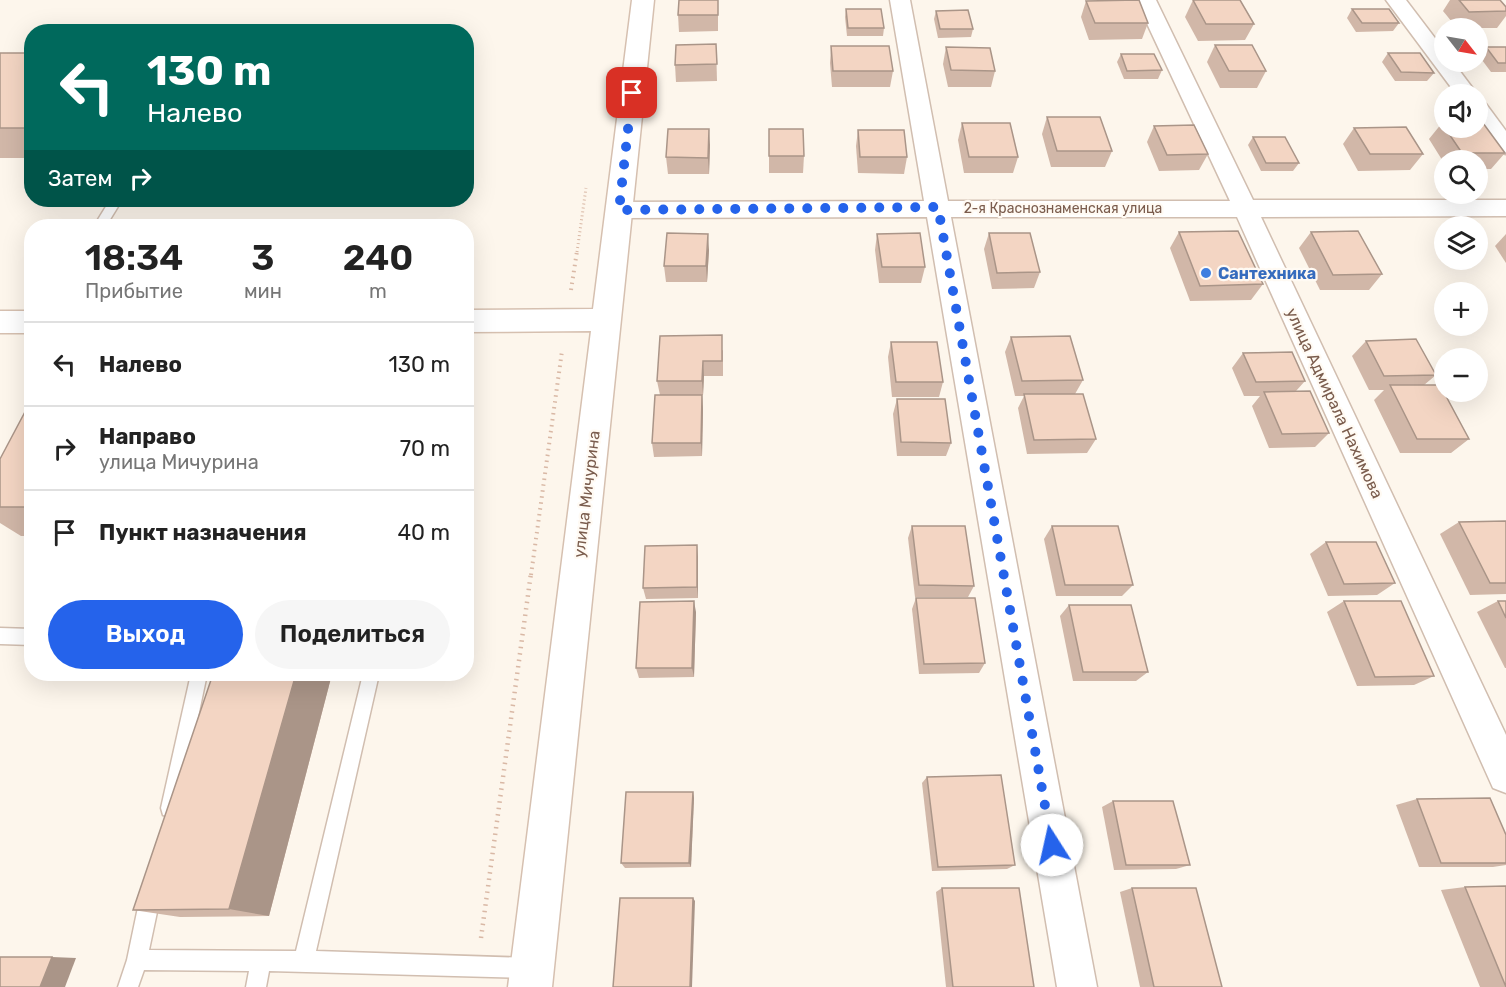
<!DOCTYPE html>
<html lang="ru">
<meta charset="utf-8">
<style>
:root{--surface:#fff;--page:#f6f6f6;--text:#222;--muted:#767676;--line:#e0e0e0;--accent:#2563eb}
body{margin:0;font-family:Rubik,sans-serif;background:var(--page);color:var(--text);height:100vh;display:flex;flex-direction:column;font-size:22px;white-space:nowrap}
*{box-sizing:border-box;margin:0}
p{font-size:20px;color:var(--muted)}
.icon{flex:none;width:33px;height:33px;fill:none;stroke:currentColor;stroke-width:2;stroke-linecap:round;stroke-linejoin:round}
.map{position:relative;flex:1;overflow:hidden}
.sheet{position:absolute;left:24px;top:219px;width:450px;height:462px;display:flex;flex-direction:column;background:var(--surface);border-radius:24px;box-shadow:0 6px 24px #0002}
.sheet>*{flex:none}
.top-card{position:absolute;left:24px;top:24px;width:450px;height:183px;border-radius:24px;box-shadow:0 6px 24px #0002;background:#00695c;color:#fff;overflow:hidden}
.needle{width:39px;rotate:121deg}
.tools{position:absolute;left:1434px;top:18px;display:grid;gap:12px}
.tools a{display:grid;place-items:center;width:54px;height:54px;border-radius:50%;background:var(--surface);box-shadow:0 6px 24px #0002;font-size:30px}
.pin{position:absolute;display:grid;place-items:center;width:51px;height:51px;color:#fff;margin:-26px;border-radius:12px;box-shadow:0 3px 9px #0006}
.me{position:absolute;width:66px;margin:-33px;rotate:350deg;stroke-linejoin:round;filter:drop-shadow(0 0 4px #0008)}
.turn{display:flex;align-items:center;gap:21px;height:126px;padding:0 24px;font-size:27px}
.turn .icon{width:78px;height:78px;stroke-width:2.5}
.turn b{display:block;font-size:42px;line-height:51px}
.then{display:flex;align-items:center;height:57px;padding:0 24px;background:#0003;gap:12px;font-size:22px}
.eta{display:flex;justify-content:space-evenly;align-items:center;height:102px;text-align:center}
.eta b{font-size:36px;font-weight:600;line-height:42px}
.cta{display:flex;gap:12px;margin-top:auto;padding:12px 24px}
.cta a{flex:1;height:69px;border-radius:36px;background:var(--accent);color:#fff;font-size:24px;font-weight:600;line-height:69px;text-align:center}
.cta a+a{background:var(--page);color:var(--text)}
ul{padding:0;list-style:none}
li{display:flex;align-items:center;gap:18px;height:84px;padding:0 24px;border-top:2px solid var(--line)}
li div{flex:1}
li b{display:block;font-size:22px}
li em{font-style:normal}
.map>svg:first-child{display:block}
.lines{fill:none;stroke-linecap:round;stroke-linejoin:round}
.lane-casing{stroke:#d1beb0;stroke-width:3}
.street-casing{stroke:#d1beb0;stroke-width:3}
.secondary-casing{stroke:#d6c0b0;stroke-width:3}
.path-far2{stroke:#d9b8a5;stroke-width:3;stroke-dasharray:1 3;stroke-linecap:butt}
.path-far1{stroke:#d9b8a5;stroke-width:4;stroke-dasharray:1.5 4.5;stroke-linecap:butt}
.path{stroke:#d9b8a5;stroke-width:4.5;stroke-dasharray:1.5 5;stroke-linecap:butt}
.lane{fill:#fff;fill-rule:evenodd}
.street{fill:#fff;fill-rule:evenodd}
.secondary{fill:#fff;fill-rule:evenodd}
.wall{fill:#d1b7a8}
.shaded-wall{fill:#aa9588}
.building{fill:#f3d5c3;stroke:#aa9588;stroke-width:1.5}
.route{stroke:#2563eb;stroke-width:10;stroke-dasharray:0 18}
.shop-dot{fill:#3f7fe0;stroke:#fffaf3;stroke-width:2}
.labels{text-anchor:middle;stroke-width:4.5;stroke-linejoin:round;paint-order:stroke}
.far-street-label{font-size:14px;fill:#7a5c4d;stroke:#fffaf3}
.shop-label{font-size:16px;font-weight:bold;fill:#366cbe;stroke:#fffaf3;text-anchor:start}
.street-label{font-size:16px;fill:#7a5c4d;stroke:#fffaf3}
</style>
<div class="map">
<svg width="1506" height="987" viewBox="0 0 1506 987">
<rect width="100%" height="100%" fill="#fdf6ec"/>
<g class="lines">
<defs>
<g id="lane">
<path d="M110,200H122L106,226H94Z"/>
<path d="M0,628L32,629V645L0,644Z"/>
<path d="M191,674H207L179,808L177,815L170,817L163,815L161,808Z"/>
<path d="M363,674H379L316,951L529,958L536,961L539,968L536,975L529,978L269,971L266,987H246L249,971L144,970L138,987H118L127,960L141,893L144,886L151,883L158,886L161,893L149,950L296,951Z"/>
</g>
<g id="street">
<path d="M890,0H910L948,201H1230L1136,0H1156L1253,200H1506V216L1261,217L1506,735V793L1493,788L1237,217H951L1097,987H1057L927,217L619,218L611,216L607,210L611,204L619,202L924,201Z"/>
<path d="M1386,0H1406L1444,50V62H1453L1477,94H1456Z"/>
<path d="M1478,102L1486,104L1506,131V154C1485,149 1476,121 1478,102Z"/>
</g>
<g id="secondary">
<path d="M632,0H654L552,987H508L591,331L466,332V310L593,309Z"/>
<rect x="0" y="311" width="32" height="22"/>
</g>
</defs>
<!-- lane casing -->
<use href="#lane" class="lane-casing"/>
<!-- street casing -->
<use href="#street" class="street-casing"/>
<!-- secondary casing -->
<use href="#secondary" class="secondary-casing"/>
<!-- path-far2 -->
<path class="path-far2" d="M577,252L586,188"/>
<!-- path-far1 -->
<g class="path-far1">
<path d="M571,290L577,251"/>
<path d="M531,575L562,351"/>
</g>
<!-- path -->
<path class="path" d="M481,938L531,573"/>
<!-- lane -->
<use href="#lane" class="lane"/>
<!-- street -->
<use href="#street" class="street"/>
<!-- secondary -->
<use href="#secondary" class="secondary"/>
</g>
<!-- wall -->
<g class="wall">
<path d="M718,0V31L679,32L678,15Z"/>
<path d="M1193,0L1254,24L1245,40L1198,41L1185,17Z"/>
<path d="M1450,0H1500L1506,7V16L1497,28H1457L1443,11Z"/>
<path d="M1086,1L1148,23L1142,39L1089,40L1081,17Z"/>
<path d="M846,9L884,28L883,36H847L845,17Z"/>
<path d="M1352,9L1399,23L1393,31L1356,32L1347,18Z"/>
<path d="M936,11L973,29L971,37L938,38L934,19Z"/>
<path d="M716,44L717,81L676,82L675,65Z"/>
<path d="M1215,45L1266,71L1257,88H1220L1207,62Z"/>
<path d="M831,46L893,71L890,87H832L830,63Z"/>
<path d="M946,47L995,71L991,87H948L943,64Z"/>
<path d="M1486,47H1506V72H1491L1479,56Z"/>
<rect x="0" y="53" width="32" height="105"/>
<path d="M1388,53L1434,73L1427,81H1395L1382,62Z"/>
<path d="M1121,54L1162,70L1158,79H1124L1117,62Z"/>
<path d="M1047,117L1112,151L1105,167H1051L1042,134Z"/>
<path d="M962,123L1018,157L1013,173H964L958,140Z"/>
<path d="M1442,123L1505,153L1491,169H1478V160H1444V163L1429,139Z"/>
<path d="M1154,126L1208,154L1199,170L1159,171L1147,142Z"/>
<path d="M1354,128L1423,154L1410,170L1358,171L1343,144Z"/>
<path d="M769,129L804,156L803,173H769Z"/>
<path d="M858,130L907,157L904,174L858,173L856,146Z"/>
<path d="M1253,137L1299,163L1293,171H1261L1248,145Z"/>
<path d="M710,145L709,174H668L666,157Z"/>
<path d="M1179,232L1263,284L1251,300L1190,301L1170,248Z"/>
<path d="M1311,232L1382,274L1369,290H1320L1299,248Z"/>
<path d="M989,233L1040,272L1034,288L992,289L984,249Z"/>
<path d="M877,234L925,267L921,283H879L875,250Z"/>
<path d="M1506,234V263L1495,246Z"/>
<path d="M709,250L707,282H666L664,266Z"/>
<path d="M1011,337L1083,380L1075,394L1096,439L1087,453L1027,454L1018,408L1024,396H1015L1005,352Z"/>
<path d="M1366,341L1436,375L1424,385L1469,439L1451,453H1400L1374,400L1384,390H1369L1352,356Z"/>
<path d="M891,342L943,382L939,397H892L888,357Z"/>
<path d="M723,350V376H704L703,395H702L703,409L702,456L654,457L652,443L660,395L657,381Z"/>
<path d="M1243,353L1305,381L1296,391L1329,433L1315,447L1269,448L1252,406L1260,396H1244L1232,368Z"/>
<path d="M897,399L951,443L946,456H897L893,414Z"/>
<path d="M32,410V536H21L0,523V459Z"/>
<path d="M1506,521V594L1470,595L1440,534L1459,522Z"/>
<path d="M912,526L974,586L968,597H915L908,538Z"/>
<path d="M1052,526L1133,585L1122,596H1056L1044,539Z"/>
<path d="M1326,542L1395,583L1377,595L1328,596L1310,554Z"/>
<path d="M698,557V598L646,599L643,588Z"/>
<path d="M916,598L985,663L979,673L919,674L912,609Z"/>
<path d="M1344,601L1434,676L1414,685L1357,686L1327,612Z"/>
<path d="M1498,601H1506V668H1505L1477,612Z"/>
<path d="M1069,605L1148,672L1136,681H1073L1060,616Z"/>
<path d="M696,612L694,677L639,678L636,668Z"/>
<path d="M213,674H332L269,916L180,917L133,910Z"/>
<path d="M927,777L1015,865L1007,869L932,871L922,783Z"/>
<path d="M693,792L694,798L691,867L625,868L621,863Z"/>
<path d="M1417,799L1506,835V865L1493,867H1419L1396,805Z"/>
<path d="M1113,801L1190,865L1176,869L1114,870L1102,807Z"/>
<path d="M1465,887L1506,987H1480L1441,890Z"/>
<path d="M942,888L1034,987H946L936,892Z"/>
<path d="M1132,888L1222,987H1140L1120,892Z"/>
</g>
<!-- shaded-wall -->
<g class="shaded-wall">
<path d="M709,129L710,145L709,174L708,158Z"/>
<path d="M708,234L709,250L707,282L706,266Z"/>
<path d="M703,361L704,376L703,395L702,381Z"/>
<path d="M702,395L703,409L702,456L701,443Z"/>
<path d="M697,545L698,557V598L697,587Z"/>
<path d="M694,601L696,612L694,677L692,668Z"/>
<path d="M296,674H332L269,916L229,909Z"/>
<path d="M693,792L694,798L691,867L689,863Z"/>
<path d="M693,898L695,901L692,987H690Z"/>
<path d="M52,957L76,958L65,987H40Z"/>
</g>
<!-- building -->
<g class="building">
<path d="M679,0H718V15H678Z"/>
<path d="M1139,0L1148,23H1095L1086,1Z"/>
<path d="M1193,0H1240L1254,24H1206Z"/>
<path d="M1459,0H1500L1506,7V11L1469,12Z"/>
<path d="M846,9H881L884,28H848Z"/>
<path d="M1352,9H1389L1399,23H1362Z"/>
<path d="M968,10L973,29H940L936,11Z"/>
<path d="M716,44L717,64L675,65L676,45Z"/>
<path d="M1215,45H1252L1266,71H1229Z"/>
<path d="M831,46H889L893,71H833Z"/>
<path d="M946,47L990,48L995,71L951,70Z"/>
<path d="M1486,47H1506V63H1498Z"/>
<rect x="0" y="53" width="32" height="75"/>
<path d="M1388,53H1420L1434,73L1401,72Z"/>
<path d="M1121,54H1154L1162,70L1127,71Z"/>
<path d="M1047,117H1100L1112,151H1057Z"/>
<path d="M962,123H1010L1018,157H969Z"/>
<path d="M1478,123H1483L1505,153H1462L1445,128H1478Z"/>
<path d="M1194,125L1208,154L1167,155L1154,126Z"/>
<path d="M1406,127L1423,154H1370L1354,128Z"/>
<path d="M668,129H709L708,158L666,157Z"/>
<path d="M769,129H803L804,156H769Z"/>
<path d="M858,130H904L907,157H860Z"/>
<path d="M1253,137H1285L1299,163H1266Z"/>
<path d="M1238,231L1263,284L1200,286L1179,232Z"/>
<path d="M1358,231L1382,274L1333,275L1311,232Z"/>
<path d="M667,233L708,234L706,266H664Z"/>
<path d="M920,233L925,267H882L877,234Z"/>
<path d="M989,233H1030L1040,272L997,273Z"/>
<path d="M722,335V361H703L702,381H657L660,336Z"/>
<path d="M1070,336L1083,380L1022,381L1011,337Z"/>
<path d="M1416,339L1436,375L1384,376L1366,341Z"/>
<path d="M891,342H937L943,382H896Z"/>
<path d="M1292,352L1305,381L1256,382L1243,353Z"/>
<path d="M1390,385H1440L1469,439H1417Z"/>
<path d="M1310,391L1329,433L1282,434L1264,392Z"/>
<path d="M1024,394H1083L1096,439L1034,440Z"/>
<path d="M655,395H702L701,443H652Z"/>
<path d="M897,399H945L951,443L901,442Z"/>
<path d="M26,410H32V507H0V459Z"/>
<path d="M1506,521V583H1490L1459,522Z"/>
<path d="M912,526H965L974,586L919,585Z"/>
<path d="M1052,526H1118L1133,585H1065Z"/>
<path d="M1326,542H1376L1395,583L1344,584Z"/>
<path d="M697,545V587L643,588L645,546Z"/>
<path d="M916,598H975L985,663L924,664Z"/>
<path d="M694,601L692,668H636L640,602Z"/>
<path d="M1344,601H1401L1434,676L1375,677Z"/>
<path d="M1498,601H1506V618Z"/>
<path d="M1069,605H1131L1148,672H1083Z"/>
<path d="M213,674H296L229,909L133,910Z"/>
<path d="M1001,775L1015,865L938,867L927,777Z"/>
<path d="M626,792H693L689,863H621Z"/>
<path d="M1490,798L1506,835V863H1441L1417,799Z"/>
<path d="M1113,801H1173L1190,865H1126Z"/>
<path d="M1506,886V987L1465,887Z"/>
<path d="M942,888H1019L1034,987H953Z"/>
<path d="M1132,888H1196L1222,987H1154Z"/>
<path d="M620,898H693L690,987H613Z"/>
<path d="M0,957H52L40,987H0Z"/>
</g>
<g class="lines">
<!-- route -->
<path class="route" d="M632,93L619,210L938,207L1052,845"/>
</g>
<!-- markers -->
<circle class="shop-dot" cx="1206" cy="273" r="6"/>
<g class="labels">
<!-- far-street labels -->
<g class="far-street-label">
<text x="1063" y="213">2-я Краснознаменская улица</text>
</g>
<!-- shop labels -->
<g class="shop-label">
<text x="1218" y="279">Сантехника</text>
</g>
<!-- street labels -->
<g class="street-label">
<text transform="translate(1335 403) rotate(65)" y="6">улица Адмирала Нахимова</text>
<text transform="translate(586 494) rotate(-83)" y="6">улица Мичурина</text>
</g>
</g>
</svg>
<div class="tools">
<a><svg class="needle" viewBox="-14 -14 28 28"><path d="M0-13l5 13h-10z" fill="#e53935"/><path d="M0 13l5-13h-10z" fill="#767676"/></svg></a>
<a><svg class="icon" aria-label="sound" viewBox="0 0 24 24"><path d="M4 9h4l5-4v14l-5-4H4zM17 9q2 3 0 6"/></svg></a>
<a><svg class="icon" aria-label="search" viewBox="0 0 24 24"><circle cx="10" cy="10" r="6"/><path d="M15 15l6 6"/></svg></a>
<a><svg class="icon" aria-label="layers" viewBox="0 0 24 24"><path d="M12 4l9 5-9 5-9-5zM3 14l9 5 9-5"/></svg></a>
<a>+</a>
<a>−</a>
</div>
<div class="pin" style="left:632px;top:93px;background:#d93025"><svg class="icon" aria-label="arrive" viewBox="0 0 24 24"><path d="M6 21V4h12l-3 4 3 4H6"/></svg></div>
<svg class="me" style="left:1052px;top:845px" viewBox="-20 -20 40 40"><circle r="19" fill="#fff"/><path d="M0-13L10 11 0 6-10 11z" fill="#2563eb"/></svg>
<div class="top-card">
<div class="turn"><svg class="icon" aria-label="left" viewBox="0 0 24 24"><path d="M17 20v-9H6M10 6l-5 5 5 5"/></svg><div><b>130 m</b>Налево</div></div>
<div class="then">Затем<svg class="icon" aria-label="right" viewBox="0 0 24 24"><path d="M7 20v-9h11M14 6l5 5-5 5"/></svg></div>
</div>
<section class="sheet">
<div class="eta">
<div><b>18:34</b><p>Прибытие</p></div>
<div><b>3</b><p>мин</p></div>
<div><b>240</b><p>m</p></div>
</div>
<ul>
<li><svg class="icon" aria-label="left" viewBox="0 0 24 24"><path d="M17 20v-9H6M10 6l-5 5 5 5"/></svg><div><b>Налево</b></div><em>130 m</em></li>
<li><svg class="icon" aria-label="right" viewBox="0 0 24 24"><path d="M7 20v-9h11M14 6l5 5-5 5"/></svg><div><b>Направо</b><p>улица Мичурина</p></div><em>70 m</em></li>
<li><svg class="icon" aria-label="arrive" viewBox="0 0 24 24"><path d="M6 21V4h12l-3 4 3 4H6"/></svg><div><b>Пункт назначения</b></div><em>40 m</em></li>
</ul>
<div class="cta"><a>Выход</a><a>Поделиться</a></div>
</section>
</div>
